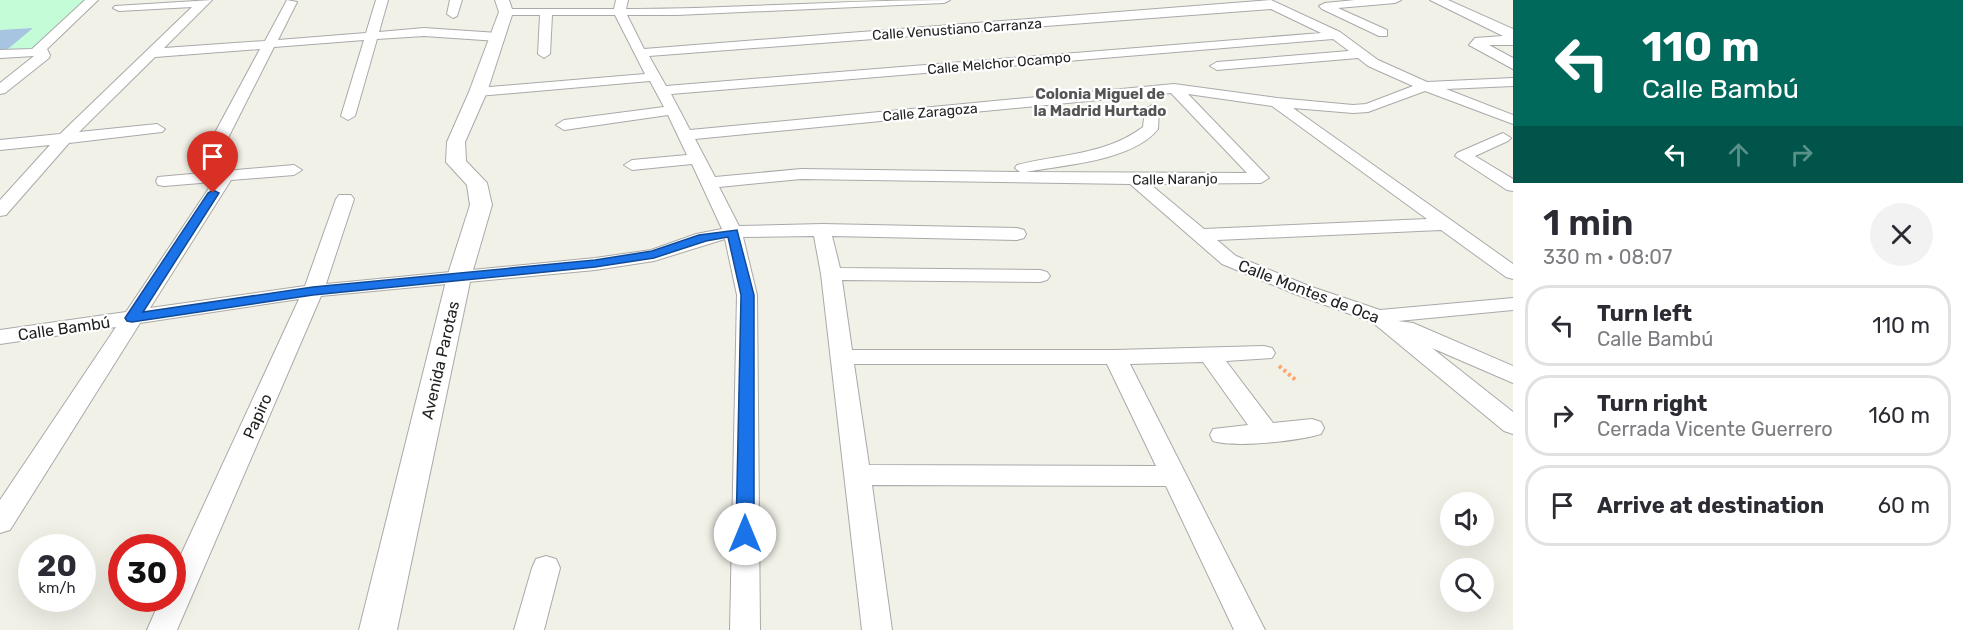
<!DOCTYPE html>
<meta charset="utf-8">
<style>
:root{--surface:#fff;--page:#f2f2f3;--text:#2b2b33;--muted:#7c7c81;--line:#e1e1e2}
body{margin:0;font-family:Rubik,sans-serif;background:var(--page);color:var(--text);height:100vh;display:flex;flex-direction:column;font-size:22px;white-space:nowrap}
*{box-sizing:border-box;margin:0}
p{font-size:20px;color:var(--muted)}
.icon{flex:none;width:33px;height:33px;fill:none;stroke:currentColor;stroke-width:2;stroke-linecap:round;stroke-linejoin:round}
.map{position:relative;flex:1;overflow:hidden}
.sheet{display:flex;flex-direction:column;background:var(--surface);width:450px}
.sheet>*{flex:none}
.banner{background:#00695c;color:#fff;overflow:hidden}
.tools{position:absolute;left:1440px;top:492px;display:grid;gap:12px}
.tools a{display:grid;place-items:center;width:54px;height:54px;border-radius:50%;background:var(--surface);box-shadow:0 6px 24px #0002;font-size:30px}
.speed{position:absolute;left:18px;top:534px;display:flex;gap:12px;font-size:30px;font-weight:700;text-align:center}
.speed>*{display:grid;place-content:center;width:78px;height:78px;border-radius:50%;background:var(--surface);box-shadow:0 6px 24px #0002;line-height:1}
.speed small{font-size:15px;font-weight:400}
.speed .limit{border:9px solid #d22;background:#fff;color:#111}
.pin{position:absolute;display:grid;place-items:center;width:51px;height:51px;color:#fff;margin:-62px -26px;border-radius:50% 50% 50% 0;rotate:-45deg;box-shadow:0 0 6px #0007}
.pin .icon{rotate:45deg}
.me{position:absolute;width:66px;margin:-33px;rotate:0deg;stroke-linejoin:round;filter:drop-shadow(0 0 4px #0008)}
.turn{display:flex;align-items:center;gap:21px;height:126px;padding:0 30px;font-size:27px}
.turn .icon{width:78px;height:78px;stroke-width:2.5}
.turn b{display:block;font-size:42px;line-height:51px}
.lanes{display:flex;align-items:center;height:57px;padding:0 30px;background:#0003;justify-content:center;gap:30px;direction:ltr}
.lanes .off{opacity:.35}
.round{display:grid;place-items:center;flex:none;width:63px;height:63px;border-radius:32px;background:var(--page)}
.overview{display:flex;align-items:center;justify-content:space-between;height:102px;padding:0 30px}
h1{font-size:36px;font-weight:600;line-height:45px}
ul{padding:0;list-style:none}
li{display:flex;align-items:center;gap:18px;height:81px;margin:0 12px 9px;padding:0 18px;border:3px solid var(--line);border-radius:24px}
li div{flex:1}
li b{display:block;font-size:22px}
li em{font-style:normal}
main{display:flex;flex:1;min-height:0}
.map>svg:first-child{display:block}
.park{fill:#c5fcd8}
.water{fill:#a7c5e1}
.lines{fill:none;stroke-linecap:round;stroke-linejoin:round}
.minor-casing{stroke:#a9a9a9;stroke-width:2}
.tertiary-casing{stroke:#a9a9a9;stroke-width:2}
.path{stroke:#ffa26c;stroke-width:4;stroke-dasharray:3 3;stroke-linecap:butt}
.minor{fill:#fff;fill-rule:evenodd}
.tertiary{fill:#fff;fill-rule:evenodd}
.route{fill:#1a73e8;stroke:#114b97;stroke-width:1.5}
.labels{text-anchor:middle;stroke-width:4.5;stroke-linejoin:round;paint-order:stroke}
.far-street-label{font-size:14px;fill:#222;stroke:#fff}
.far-neighbourhood-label{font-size:15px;font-weight:bold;fill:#555;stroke:#fff}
.street-label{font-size:16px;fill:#222;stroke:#fff}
</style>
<main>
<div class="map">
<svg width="1513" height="630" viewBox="0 0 1513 630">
<rect width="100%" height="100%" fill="#f2f1e8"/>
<!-- park -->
<path class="park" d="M0,0H87L34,50L0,53Z"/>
<!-- water -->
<path class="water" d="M33,28L3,53H0V30Z"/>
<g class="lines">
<defs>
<g id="minor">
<path d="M85,0H98L47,49L50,55L49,58L5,93L0,94V83L34,56L0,58V50L32,49Z"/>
<path d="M212,0L164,48L265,41L287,0L297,2L278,40L366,33L376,0H388L379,32L424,28L498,33L504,37L498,41L424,36L377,39L355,116L348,120L341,116L364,40L274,47L227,140L219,145L211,140L260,49L155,57L79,132L157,124L165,129L162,132L69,143L6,215L0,216V200L50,145L0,150V140L60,134L192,7L119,11L113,8L115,6Z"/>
<path d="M450,0H462L457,16L453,18L447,14Z"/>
<path d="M616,0H628L626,9C734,9 842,0 950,0L944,3L677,15H627L644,49L1271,0L1340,32L1378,60L1427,82L1513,78V86L1446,89L1513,115V124L1425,91L1368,112L1353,113L1293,108L1513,264V279L1506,277L1441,230L1217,240L1236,256L1309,286L1380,310L1513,298V310L1398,321L1413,323L1513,366V383L1432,348L1513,412V434L1504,431L1372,322L1295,294L1222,264L1130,184L801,179L719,187L739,226L822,224L1017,228L1024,230L1026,234L1024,238L1017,240L832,236L840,268L1040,270L1047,272L1050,276L1047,280L1040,282L842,280L852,350H1115L1264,346L1272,348L1275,353L1272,358L1226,361L1273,423L1312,419L1321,422L1324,428L1321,434C1298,441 1235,448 1213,441L1210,435L1213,429L1248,425L1203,362L1130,364L1265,630H1234L1166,486L872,485L892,630H862L821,274L814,236L743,237L757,295L760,630H730L737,295L725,239L654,261L595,270L321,296L177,630H147L161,598H172V574L299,299L140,323L10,530L0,533V500L116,327L0,344V330L126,312L213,182L164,186L158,185L156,181L158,177L294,165L302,170L294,175L231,180L150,308L305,286L336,199L339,195H351L354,199L326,284L595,258L651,250L696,234L722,229L692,164L632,170L624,165L632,160L687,155L668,115L564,130L556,125L564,120L664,107L650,81L478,96L471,92L478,88L645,74L615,15H552L550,54L544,58L538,54L540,15H506L500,12L506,9H614ZM1271,9L1321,33L666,86L649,56ZM1333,39L1349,51L1217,62L1210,66L1217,70L1358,58L1368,66L1413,86L1366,104L1353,105L1277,98L1174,84L690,130L671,94ZM1171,93L1247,173L1026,172C1063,165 1133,161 1158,129L1159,109L1152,105L1145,109L1143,127C1106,155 1060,154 1017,165L1015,168L1020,172L801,169L715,177L695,139ZM1188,94L1272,106L1427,219L1204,229L1150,184L1261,183L1269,178ZM854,364H1107L1156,466L869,465Z"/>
<path d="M1355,0H1401L1395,3L1338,8L1387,30V36H1379L1322,9L1319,6L1325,3Z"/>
<path d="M1503,133L1511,138L1508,141L1475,156L1513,179V191L1507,190L1455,156L1457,153Z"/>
<path d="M546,556L556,559L560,568L544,630H514L532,568L536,559Z"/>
</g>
<g id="tertiary">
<path d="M495,0H509L513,12L487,92L465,142L466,161L487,183L492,205L471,277L397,630H359L447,277L470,205L467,185L446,162L447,142L469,92L499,12Z"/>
<path d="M1430,0H1448L1513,29V45H1489L1513,58V69L1469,45L1475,38L1503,36Z"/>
</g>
</defs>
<!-- minor casing -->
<use href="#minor" class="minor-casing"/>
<!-- tertiary casing -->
<use href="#tertiary" class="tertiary-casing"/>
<!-- path -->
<path class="path" d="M1279,366L1297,381"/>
<!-- minor -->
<use href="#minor" class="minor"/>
<!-- tertiary -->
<use href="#tertiary" class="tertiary"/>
</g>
<!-- route -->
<path class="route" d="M213,190L219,193L143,312L313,287L595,260L652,251L699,235L737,230L754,295V534L752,539L745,542L739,539L736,534L741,295L728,237L706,241L654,258L595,267L313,295L132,322L127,321L125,318L127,315L208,193Z"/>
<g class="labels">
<!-- far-street labels -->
<g class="far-street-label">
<text transform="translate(957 29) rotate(-4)" y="5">Calle Venustiano Carranza</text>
<text transform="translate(999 63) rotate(-5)" y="5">Calle Melchor Ocampo</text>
<text transform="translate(930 112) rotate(-5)" y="5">Calle Zaragoza</text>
<text transform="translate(1175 179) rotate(-1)" y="5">Calle Naranjo</text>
</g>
<!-- far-neighbourhood labels -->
<g class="far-neighbourhood-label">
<text x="1100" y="99">Colonia Miguel de<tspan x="1100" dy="17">la Madrid Hurtado</tspan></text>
</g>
<!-- street labels -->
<g class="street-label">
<text transform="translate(1309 291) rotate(21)" y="6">Calle Montes de Oca</text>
<text transform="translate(64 328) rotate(-8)" y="6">Calle Bambú</text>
<text transform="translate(440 360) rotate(-77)" y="6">Avenida Parotas</text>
<text transform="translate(257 416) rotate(-66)" y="6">Papiro</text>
</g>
</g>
</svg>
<div class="tools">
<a><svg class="icon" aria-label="sound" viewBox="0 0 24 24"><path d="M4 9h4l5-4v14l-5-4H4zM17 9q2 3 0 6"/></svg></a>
<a><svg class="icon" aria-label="search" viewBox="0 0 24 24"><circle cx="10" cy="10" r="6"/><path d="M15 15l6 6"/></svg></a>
</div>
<div class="speed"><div>20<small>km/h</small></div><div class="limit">30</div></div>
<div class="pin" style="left:213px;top:193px;background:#d93025"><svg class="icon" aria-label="arrive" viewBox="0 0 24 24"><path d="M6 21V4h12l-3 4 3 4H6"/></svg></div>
<svg class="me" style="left:745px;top:534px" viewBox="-20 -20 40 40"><circle r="19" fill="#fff"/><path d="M0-13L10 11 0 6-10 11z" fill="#1a73e8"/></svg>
</div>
<section class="sheet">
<div class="banner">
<div class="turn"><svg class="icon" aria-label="left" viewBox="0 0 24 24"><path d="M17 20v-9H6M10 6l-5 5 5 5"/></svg><div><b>110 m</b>Calle Bambú</div></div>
<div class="lanes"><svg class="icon" aria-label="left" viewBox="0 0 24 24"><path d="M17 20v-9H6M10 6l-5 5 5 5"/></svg><svg class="icon off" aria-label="ahead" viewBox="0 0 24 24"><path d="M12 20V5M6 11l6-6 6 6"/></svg><svg class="icon off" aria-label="right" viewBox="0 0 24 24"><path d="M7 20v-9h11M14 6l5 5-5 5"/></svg></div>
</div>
<div class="overview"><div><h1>1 min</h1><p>330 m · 08:07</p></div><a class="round"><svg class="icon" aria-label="close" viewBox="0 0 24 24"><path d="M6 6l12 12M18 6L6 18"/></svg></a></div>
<ul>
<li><svg class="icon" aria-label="left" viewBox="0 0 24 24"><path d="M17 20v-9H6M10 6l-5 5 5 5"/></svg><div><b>Turn left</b><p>Calle Bambú</p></div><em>110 m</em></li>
<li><svg class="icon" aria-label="right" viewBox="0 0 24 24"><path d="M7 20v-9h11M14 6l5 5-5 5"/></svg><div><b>Turn right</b><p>Cerrada Vicente Guerrero</p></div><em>160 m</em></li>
<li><svg class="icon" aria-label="arrive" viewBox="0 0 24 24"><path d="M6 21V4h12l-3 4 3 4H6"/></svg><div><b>Arrive at destination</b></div><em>60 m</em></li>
</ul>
</section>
</main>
